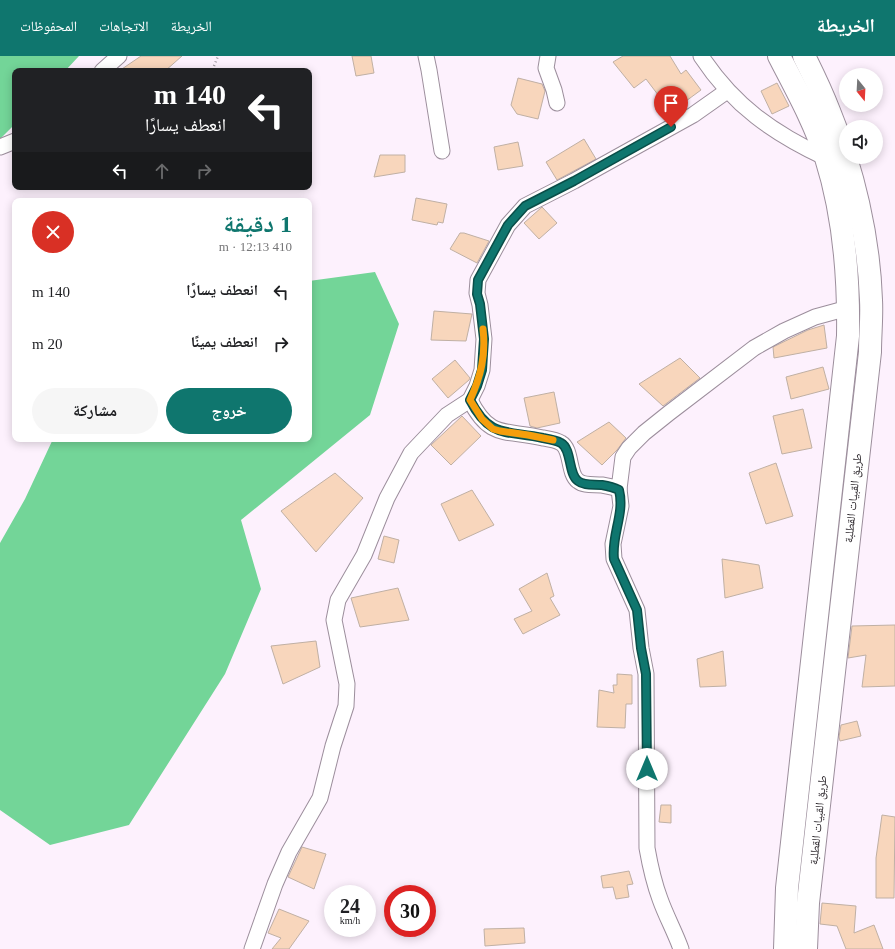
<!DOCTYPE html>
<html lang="ar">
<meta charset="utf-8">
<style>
:root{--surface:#fff;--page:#f6f6f6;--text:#202124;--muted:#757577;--accent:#0f766e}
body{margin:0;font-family:"Times New Roman","Noto Naskh Arabic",serif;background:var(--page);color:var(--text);direction:rtl;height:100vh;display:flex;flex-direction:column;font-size:15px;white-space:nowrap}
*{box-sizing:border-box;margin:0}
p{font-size:13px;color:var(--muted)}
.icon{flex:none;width:22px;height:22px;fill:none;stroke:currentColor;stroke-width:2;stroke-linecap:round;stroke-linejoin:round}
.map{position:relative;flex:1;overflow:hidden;direction:ltr}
.details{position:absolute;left:12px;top:142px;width:300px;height:244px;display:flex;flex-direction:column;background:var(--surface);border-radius:8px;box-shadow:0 2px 10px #0003;direction:rtl}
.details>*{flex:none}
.guide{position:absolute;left:12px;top:12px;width:300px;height:122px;border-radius:8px;box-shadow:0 2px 10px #0003;direction:rtl;background:#202124;color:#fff;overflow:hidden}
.needle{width:26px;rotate:162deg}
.buttons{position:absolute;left:839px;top:12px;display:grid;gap:8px}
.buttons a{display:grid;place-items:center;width:44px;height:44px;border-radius:50%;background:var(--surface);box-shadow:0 2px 10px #0003;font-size:20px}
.speed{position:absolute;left:324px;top:829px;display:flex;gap:8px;font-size:20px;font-weight:700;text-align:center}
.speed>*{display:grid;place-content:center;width:52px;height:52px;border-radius:50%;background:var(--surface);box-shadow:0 2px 10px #0003;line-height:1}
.speed small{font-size:10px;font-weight:400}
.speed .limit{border:6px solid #d22;background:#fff;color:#111}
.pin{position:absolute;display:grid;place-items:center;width:34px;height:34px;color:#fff;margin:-41px -17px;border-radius:50% 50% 50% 0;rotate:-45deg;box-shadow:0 0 4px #0007}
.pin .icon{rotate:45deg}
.me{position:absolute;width:44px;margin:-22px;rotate:0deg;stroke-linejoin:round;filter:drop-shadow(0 0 3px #0008)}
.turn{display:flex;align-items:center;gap:14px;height:84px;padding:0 20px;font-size:18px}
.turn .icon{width:52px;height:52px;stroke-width:2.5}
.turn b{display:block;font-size:28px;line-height:34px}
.lanes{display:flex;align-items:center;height:38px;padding:0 20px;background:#0003;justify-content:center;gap:20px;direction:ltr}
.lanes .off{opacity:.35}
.round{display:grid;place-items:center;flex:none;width:42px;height:42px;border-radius:21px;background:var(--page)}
.head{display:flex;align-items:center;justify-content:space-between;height:68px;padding:0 20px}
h1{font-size:24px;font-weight:700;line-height:30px;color:var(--accent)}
.action{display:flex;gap:8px;margin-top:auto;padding:8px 20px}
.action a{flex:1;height:46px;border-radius:24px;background:var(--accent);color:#fff;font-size:16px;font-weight:700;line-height:46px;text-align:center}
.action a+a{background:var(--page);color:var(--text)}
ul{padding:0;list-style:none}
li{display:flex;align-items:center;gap:12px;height:52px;padding:0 20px}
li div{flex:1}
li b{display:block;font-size:15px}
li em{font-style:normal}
header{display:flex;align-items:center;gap:24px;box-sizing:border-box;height:56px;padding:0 20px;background:var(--accent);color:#fff}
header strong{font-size:19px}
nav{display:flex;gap:22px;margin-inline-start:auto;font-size:14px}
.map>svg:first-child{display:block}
.forest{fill:#73d598}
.building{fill:#f8d6bc;stroke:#c0b0a4}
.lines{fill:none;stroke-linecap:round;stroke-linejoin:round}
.street-casing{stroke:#9c8e9c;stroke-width:17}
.secondary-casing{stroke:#9c8e9c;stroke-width:24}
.path{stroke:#9c949c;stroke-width:2.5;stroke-dasharray:1 3;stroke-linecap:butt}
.street{stroke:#fff;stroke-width:15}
.secondary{stroke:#fff;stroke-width:22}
.route-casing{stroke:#0a4d48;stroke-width:10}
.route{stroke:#0f766e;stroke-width:7}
.slow{stroke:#f59e0b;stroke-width:7}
.labels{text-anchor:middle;stroke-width:3;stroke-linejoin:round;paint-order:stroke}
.street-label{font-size:12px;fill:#2c272c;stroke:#fff}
</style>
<header>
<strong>الخريطة</strong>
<nav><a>الخريطة</a><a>الاتجاهات</a><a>المحفوظات</a></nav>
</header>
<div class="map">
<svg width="895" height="893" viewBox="0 0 895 893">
<rect width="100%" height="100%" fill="#fdf1fd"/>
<!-- forest -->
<g class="forest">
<path d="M0,0H79L65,15H15V68L0,83Z"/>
<path d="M375,216L399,268L370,359L241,464L261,533L225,618L129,769L50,789L0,754V487L25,443L53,383H309V225Z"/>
</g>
<!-- building -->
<g class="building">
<path d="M141,0H182L165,15H119Z"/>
<path d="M352,0H371L374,17L356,20Z"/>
<path d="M623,0H670L681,18L686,14L701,34L671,56L646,23L634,32L613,6Z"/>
<path d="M518,22L542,28L545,35L538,63L517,58L511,49Z"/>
<path d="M777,27L789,50L772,58L761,35Z"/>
<path d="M584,83L596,103L557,124L546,106Z"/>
<path d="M518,86L523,110L498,114L494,91Z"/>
<path d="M380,99H405V116L374,121Z"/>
<path d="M416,142L447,148L443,167L438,166L437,169L412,164Z"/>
<path d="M542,151L557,167L539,183L524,167Z"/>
<path d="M460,177H464L489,185L477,207L450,193Z"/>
<path d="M434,255L472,258L466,285L431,284Z"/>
<path d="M824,269L827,292L774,302L773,291L808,274Z"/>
<path d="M680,302L700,322L663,350L639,328Z"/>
<path d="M455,304L470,322L469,324L448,342L432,323Z"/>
<path d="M823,311L829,333L791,343L786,321Z"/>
<path d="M554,336L560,367L537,372L530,370L524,342Z"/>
<path d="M803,353L812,392L782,398L773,360Z"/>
<path d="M462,360L481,380L451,409L431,389Z"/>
<path d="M609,366L626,382L617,394L602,409L577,386Z"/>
<path d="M776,407L793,460L766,468L749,417Z"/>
<path d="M335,417L363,442L316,496L281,455Z"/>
<path d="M472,434L494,469L459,485L441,448Z"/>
<path d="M384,480L399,484L394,507L378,503Z"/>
<path d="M722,503L759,509L763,532L725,542Z"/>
<path d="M547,517L554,540L550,542L560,559L523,578L514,563L532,555L519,533Z"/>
<path d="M398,532L409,564L360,571L351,542Z"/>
<path d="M895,569V630L862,631L866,599L848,602L852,570Z"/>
<path d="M316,585L320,611L283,628L271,590Z"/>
<path d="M723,595L726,630L700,631L697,603Z"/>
<path d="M617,618L632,619V648H626L625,672L597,671L599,634L614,637L613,629H617Z"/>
<path d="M857,665L861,680L840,685L839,681L841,669Z"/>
<path d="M661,749H671V767L659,766Z"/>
<path d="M882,759L895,761L894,842H876V802Z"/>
<path d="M302,791L326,798L314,833L288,821Z"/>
<path d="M629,815L633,828L627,829L629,841L616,843L613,831L603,832L601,820Z"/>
<path d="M822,847L856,850L854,877L874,869L883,893H846L837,870L820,868Z"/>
<path d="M279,853L309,865L289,893H272L281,882L268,877Z"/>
<path d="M524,872L525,887L485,890L484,873Z"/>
</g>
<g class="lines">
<defs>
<g id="street">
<path d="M426,0L429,14L442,95"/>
<path d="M548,0L546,12L554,34L557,47"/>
<path d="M701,0C734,50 773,77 826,102"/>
<path d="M102,15L119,0"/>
<path d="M0,91L15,85"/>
<path d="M470,344C490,384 506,373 543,382C549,383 556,384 561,387C572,393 568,418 578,425C584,430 594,428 602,429C608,430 613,431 619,433L623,401L629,392L644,377L669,357L754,292L784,275L815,261L848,252"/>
<path d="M619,433L621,450L613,488L614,503L637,554L641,592L646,618L647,792C650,809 654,827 660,843C666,860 675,876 681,893"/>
<path d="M252,893L275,828L289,796L320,742L333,690L346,650L347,628L334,564L338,544L364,499L387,442L411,397L447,359L470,344L477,330L482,314L484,283L480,249L477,237L478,224L508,169L525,150L574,125L693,59L727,35"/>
</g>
<g id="secondary">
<path d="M779,0C796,33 815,67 826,102C844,159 849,220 848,280L787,832L785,893"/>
<path d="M804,0C813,18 822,37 829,55C853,113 869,181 871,244C872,261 870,278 870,296L808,847L806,893"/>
</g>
</defs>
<!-- street casing -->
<use href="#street" class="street-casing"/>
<!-- secondary casing -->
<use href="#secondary" class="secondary-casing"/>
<!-- path -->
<path class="path" d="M214,10L218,0"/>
<!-- street -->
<use href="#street" class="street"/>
<!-- secondary -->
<use href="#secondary" class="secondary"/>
</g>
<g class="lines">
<defs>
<path id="route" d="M647,713L646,618L641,592L637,554L614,503C611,479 625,458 619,434C613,431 608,430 602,429C594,428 584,430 578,425C568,418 572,393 561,387C556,384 549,383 543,382C507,374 490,383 470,344L477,330L482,314L483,298L484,283L480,248L477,238L478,224L508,169L525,150L574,125L671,71"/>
</defs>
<!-- route casing -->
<use href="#route" class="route-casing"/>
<!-- route -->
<use href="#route" class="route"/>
<!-- slow -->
<path class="slow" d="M483,273C486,299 481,320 470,344L482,363L493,373L500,375L528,379L553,384"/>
</g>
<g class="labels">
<!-- street labels -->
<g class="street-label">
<text transform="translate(853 442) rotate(-84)" y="4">طريق القبيات القطلبة</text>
<text transform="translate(818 764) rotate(-84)" y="4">طريق القبيات القطلبة</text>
</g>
</g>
</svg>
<div class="buttons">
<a><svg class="needle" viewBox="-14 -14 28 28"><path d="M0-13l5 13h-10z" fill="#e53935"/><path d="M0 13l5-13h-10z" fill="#757577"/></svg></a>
<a><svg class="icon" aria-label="sound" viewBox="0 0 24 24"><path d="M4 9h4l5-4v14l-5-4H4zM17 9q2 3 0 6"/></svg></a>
</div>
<div class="speed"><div>24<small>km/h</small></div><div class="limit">30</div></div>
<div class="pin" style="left:671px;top:71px;background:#d93025"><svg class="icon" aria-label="arrive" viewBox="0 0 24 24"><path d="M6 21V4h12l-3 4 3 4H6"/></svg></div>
<svg class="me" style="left:647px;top:713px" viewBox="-20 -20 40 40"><circle r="19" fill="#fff"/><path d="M0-13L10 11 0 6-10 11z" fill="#0f766e"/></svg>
<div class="guide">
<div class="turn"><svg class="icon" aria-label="left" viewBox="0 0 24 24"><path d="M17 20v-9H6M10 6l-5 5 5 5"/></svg><div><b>140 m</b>انعطف يسارًا</div></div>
<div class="lanes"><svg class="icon" aria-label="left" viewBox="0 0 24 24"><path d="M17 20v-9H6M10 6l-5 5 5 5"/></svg><svg class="icon off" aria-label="ahead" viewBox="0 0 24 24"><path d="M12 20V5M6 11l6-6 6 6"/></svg><svg class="icon off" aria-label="right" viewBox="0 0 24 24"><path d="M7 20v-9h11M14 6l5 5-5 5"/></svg></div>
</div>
<section class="details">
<div class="head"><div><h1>1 دقيقة</h1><p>410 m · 12:13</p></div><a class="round" style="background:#d93025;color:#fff"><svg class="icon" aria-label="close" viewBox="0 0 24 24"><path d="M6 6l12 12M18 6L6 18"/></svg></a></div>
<ul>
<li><svg class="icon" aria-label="left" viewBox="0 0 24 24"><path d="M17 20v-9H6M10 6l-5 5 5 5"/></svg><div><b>انعطف يسارًا</b></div><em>140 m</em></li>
<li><svg class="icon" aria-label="right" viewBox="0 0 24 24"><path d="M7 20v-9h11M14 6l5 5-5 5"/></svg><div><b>انعطف يمينًا</b></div><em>20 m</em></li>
</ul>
<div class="action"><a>خروج</a><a>مشاركة</a></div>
</section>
</div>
